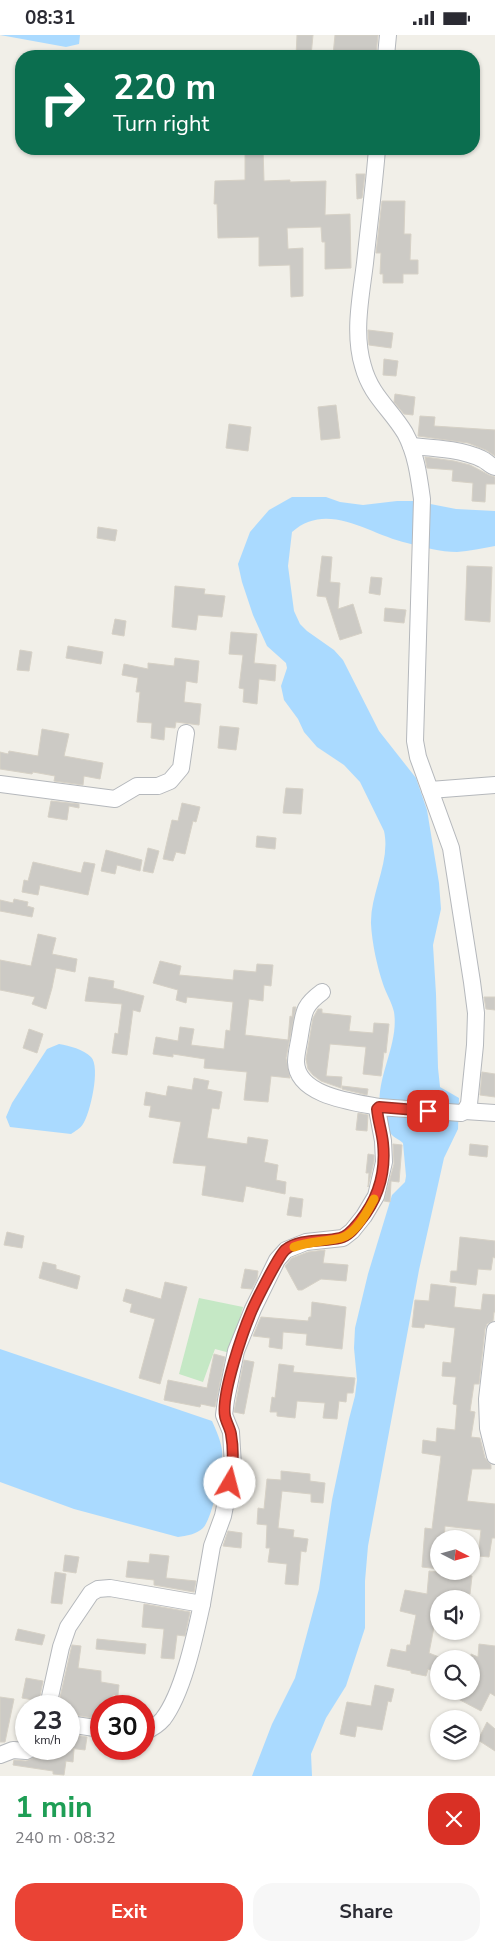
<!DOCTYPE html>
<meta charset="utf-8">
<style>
:root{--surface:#fff;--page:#f7f7f7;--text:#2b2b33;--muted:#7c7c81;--accent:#ea4335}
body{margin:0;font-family:"Nunito Sans",sans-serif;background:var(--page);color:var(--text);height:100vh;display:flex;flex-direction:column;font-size:19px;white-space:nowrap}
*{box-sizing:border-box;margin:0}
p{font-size:16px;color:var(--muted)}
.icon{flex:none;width:28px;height:28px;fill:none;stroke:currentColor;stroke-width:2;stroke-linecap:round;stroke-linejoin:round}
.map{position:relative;height:1741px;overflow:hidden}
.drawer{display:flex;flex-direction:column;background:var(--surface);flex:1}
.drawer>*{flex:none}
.top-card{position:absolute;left:15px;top:15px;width:465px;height:105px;border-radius:20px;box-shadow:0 1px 4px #0004;background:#0b6e4f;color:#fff;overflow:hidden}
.needle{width:32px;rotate:96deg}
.tools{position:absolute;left:430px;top:1495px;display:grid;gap:10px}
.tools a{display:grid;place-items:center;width:50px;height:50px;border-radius:50%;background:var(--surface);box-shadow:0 1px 4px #0004;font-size:25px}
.speed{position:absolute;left:15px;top:1660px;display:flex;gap:10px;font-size:25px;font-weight:700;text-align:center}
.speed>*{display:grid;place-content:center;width:65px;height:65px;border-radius:50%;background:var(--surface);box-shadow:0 1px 4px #0004;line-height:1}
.speed small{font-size:12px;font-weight:400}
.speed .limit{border:8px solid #d22;background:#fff;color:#111}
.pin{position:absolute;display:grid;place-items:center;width:42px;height:42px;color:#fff;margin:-21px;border-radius:10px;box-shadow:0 2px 8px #0006}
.me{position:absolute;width:55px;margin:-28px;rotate:8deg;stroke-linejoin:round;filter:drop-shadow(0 0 4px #0008)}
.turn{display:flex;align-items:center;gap:18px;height:105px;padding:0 15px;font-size:22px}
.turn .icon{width:65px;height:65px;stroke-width:2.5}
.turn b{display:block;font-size:35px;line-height:42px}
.round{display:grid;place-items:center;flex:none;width:52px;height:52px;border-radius:20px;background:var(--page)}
.summary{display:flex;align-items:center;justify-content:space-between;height:85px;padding:0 15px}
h1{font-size:30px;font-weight:700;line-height:38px;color:#1e9e55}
.action{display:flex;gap:10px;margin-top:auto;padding:10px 15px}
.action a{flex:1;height:58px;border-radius:20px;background:var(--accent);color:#fff;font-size:20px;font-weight:700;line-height:58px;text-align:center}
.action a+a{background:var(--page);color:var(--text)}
.status{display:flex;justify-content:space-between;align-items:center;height:35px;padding:0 25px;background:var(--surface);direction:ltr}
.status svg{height:14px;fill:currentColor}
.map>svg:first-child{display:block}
.green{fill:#c5e8c5}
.water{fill:#aadaff}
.building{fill:#cccac5;stroke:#d6d1c6}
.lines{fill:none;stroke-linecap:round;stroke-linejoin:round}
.street-casing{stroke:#b5b8bc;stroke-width:18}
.street{stroke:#fff;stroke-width:16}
.route-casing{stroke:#982c22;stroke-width:12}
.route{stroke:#ea4335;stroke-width:9}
.slow{stroke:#f59e0b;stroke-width:9}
</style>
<div class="status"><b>08:31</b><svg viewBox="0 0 49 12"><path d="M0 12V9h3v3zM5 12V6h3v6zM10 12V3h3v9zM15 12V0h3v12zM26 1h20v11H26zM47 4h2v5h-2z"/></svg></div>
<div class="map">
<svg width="495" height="1741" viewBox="0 0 495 1741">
<rect width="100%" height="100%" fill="#f1efe8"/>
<!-- green -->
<path class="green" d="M199,1263L243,1272L230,1318L215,1314L203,1347L179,1339Z"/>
<!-- water -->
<g class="water">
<path d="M0,0H80L79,9L66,12Z"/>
<path d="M292,462H326L340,467L363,470L397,466H415L456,474L495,476V511C483,513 469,516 457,517C441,517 422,512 407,508C370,500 328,465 292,497L288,531L294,576L300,589L307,596L334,615L343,625L379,696L416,743L427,775L439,848L441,874L433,910L436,959L438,1033L440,1052L459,1063L458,1094L444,1123L419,1235L368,1511L365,1546V1593L346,1651L326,1683L311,1719L312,1741H252L272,1689L295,1643L319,1554L332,1465L349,1384L355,1361L357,1345L354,1313L355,1293L368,1239L392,1160L405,1147L406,1141L403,1108C399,1104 394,1103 391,1099C388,1097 387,1092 385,1089C367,1053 400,1015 394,977C392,968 386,958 383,949C377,931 372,908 371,889C370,858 391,827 384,796L360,747L344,730L317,712L304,697L298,684L284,665L281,651L287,633L286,628L267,611L253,580L242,547L238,529L250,497L269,475Z"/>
<path d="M59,1009C70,1011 83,1014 91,1022C101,1032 90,1079 83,1089C80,1094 75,1096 71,1099L10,1092L6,1082L12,1068L47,1014Z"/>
<path d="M0,1314L212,1386C216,1395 221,1406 222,1415C224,1428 212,1485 203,1493C197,1499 186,1501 178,1502L74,1474L0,1447Z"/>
</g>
<!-- building -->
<g class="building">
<path d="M297,0H313L311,21H296Z"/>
<path d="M335,0H378L376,19L350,17L349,21L333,20Z"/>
<path d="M245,114H263L264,146L290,145V147L326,146L325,180L350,179L351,233L325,234V207H322L321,192L287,193L288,214L303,213V261L291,262L290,230L259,231V202L218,203L217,169H214L215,146L245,145Z"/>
<path d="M356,139H365L362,163L357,164Z"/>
<path d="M382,166H405L404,199H411L410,225H418V239H403V248H383V239H380L381,218H376Z"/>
<path d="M368,295L393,298L391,313L369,310Z"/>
<path d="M384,324L398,326L396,341L383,340Z"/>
<path d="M395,359L415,362L413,380L404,379L394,367Z"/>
<path d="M336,370L340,403L321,405L318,372Z"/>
<path d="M420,381L435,382L434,391L495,395V421L486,415L468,408L418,401Z"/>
<path d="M229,389L251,392L248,416L226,413Z"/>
<path d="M425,422L454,426L470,430L489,440L495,442V449H486L485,467L472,466L473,448L452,446L453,435L427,433Z"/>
<path d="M98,492L117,495L115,506L97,503Z"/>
<path d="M322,521L332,522L330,547L340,548L338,574L353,569L362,598L340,605L326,562L317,561Z"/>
<path d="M467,531L492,532L490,587L465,585Z"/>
<path d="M371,542L382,543L380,560L369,558Z"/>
<path d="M175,551L205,554L204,559L225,561L222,582L198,580L196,595L172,592Z"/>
<path d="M385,573L406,575L404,588L384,586Z"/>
<path d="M115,584L126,586L124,601L112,599Z"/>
<path d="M231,597L257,599L254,628L276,630L275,646L259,644L257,669L243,667L244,654L239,653L243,620L229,619Z"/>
<path d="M68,611L103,617L101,629L66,623Z"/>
<path d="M20,615L32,617L29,636L17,635Z"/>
<path d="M175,623L199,626L197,648L186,646L184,667L201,669L199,690L176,687L175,693L165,692L164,705L151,703L152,688L137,687L140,657H136L138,643L122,640L124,629L148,634V628L174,631Z"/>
<path d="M220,691L239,693L236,715L218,713Z"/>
<path d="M42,694L69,699L64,721L103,728L100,744L84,741L83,750L54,746L55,741L33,737L32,739L0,734V717L8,719L9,716L38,721Z"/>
<path d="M286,753L303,754L301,779L283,778Z"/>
<path d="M51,766L79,769V773L69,771L67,785L48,782Z"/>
<path d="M182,768L200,772L196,787L193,786L185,819L176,817L173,826L163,824L172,785L178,786Z"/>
<path d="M257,801L276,803L275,814L256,812Z"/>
<path d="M148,813L159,816L153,838L143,836Z"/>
<path d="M106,815L142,825L140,836L117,830L115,839L101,836Z"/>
<path d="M33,827L81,838L84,827L95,829L88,860L40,850L38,860L22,857L24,845L28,846Z"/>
<path d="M14,864L28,867L27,871L34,873L32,882L0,876V865L13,868Z"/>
<path d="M38,899L56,903L52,919L77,924L75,937L56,933L52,953L46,974L32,969L35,962L0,955V925L31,931Z"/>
<path d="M160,926L181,931L179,940L233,945L234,935L256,937L257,929L273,930L271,951L264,950L263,966L249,964L245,1000L288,1005L290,981L292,982L293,972H296L286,1023L290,1043L271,1041L268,1067L244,1065L247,1037L204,1033L205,1024L173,1019V1022L153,1019L156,1002L178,1006L180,992L194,994L191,1010L224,1014L226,995L230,996L233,967L187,962L186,968L176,965L178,955L153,948Z"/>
<path d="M89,942L114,946L113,953L144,961L140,977L133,975L127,1020L112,1018L115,998L118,999L122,969L85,966Z"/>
<path d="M484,962H495V975L486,974Z"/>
<path d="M318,974H322V978L351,981L349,996L373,998L374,988L389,989L386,1018L384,1017L381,1041L363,1039L366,1012L330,1009L326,1041L342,1042L341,1053L321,1046L313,1040L308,1034L306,1024L313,983Z"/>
<path d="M29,994L43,999L37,1018L23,1013Z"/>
<path d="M482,1037L495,1039V1062L480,1060Z"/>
<path d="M194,1043L209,1046L207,1054L222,1057L219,1074L212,1073L207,1103L247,1109L248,1102L268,1105L264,1127L278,1130L276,1145L286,1147L285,1159L246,1151L243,1167L202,1160L206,1131L173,1128L181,1087L149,1082L151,1071L144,1070L146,1057L166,1061L168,1051L192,1055Z"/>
<path d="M342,1051L368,1054L367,1060L342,1054Z"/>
<path d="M358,1078L368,1080L367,1096L356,1095Z"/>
<path d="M393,1109L402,1110L399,1147L391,1146L390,1167L384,1166L394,1129Z"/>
<path d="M470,1109L488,1111L487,1122L469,1120Z"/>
<path d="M368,1119L374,1120V1126L368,1152L369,1138H366Z"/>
<path d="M290,1162L303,1164L301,1182L287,1180Z"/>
<path d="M7,1197L24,1201L22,1213L4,1210Z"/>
<path d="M460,1202L495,1206V1223L493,1222L491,1235L478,1234L476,1250L450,1247L451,1236H457Z"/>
<path d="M325,1215L323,1228L348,1230L346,1246L321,1244L302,1255H298L285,1231L292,1223L308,1217Z"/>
<path d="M43,1227L56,1230V1234L80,1241L77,1254L39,1243Z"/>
<path d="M245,1234L258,1236L257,1244L252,1254L241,1253Z"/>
<path d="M165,1247L187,1252L160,1349L139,1343L155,1284L130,1277L132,1269L123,1266L126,1254L161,1264Z"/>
<path d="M431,1249L456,1252L454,1272L481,1275L483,1259L495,1260V1277H494L493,1286L487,1289L485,1294L479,1349H474L470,1376L475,1377L471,1402L480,1403L485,1423L491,1430V1434H472L467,1466L495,1469V1503H492L489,1522L478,1521L481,1495L445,1491L444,1504H439V1534L422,1532L425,1493L432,1494L441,1421L422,1418L423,1405L436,1407L437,1393L455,1395L457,1370L453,1369L456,1342L442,1341L443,1327L451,1328L455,1293L425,1289L424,1293L412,1292L415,1265L429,1266Z"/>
<path d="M312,1267L346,1272L342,1314L306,1310L307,1299L283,1297L282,1314L269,1312L270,1303L253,1301L261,1282L308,1286L309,1282H311Z"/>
<path d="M214,1319L225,1322L215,1372L201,1369L200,1372L164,1365L168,1345L207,1353Z"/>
<path d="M244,1325L254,1327L244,1379L234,1377Z"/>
<path d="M279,1329L294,1331L293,1337L355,1343L353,1358H347L346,1367L339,1366L337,1384L323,1383L325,1368L297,1366L295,1383L277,1381V1377H270L272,1362L275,1363Z"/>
<path d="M281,1436L310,1439V1446L325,1448L323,1468L311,1467V1459L282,1456L278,1493L294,1495L293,1502L308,1504L306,1517L301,1516L298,1550L285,1549L287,1529L268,1527L270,1513H266L267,1490L257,1489L258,1473L264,1474L267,1444L281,1445Z"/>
<path d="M228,1496L242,1498L241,1513L223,1511Z"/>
<path d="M150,1519L169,1521L166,1543L196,1546L194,1557L154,1550V1545L126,1542L128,1526L149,1528Z"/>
<path d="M65,1520L79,1522L76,1538L63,1536Z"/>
<path d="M429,1536L472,1541L470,1559L450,1557V1564H439V1593L434,1592L429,1618L439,1622V1639L428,1634L426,1641L411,1638V1636L387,1631L391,1614L406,1617L407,1610H410L416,1580L400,1576L405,1555L427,1559Z"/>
<path d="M55,1537L66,1539L62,1569L51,1568Z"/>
<path d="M144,1569L190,1577L185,1601L177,1600L174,1624L161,1623L164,1594L142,1592Z"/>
<path d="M18,1594L45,1600L42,1610L15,1605Z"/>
<path d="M97,1604L146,1609L145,1619L96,1614Z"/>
<path d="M479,1609L495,1611V1661L490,1658L481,1676L443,1656H471V1619L478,1622Z"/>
<path d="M72,1610L81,1611L78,1633L101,1636V1647L119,1650L118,1660H113L111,1671H101V1681H99V1684L69,1679V1671H58Z"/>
<path d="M26,1643L43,1646L39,1666L22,1663Z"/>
<path d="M375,1650L394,1654L391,1667L388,1666L382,1695L357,1691L355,1702L340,1699L347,1667L371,1671Z"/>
<path d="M0,1662L14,1664L5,1707H0Z"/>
<path d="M487,1687L495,1694V1716L478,1705Z"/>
<path d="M69,1699L87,1702L85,1715L69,1713Z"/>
<path d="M44,1714H74L73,1727L66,1726L64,1740L53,1739V1736L13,1730L14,1725L26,1726L37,1721L43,1722Z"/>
</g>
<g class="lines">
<defs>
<g id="street">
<path d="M386,21L388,0"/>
<path d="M411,411C434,413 461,414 482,424C487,426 490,431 495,432"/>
<path d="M0,749L115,764L137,751H158L170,746L181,733L186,698"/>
<path d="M430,755L495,750"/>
<path d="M322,957C303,971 304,977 300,1000C299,1008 296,1018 296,1027C297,1061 353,1067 379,1072"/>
<path d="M465,1076L495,1078"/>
<path d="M495,1295L487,1364L488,1393L495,1421"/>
<path d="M48,1671L61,1612L68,1592L91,1558L98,1554L110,1553L202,1569L212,1511L223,1481L233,1431L231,1397L224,1380L226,1365L236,1316L253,1274L277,1225L286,1215L306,1207L343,1203L352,1196L364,1181L376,1161L384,1127L383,1106L377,1074L379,1072L461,1078L465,1076L469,1069L475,1010L476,978L472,947L451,813L418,722L415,706L422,464C419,442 416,418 405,398C390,373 371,361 363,331C353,298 361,261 365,228C369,190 374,152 377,114"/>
<path d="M69,1689L101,1694"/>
<path d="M144,1697C151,1694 158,1690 163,1684C183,1658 195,1601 202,1569"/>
<path d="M0,1720L13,1715L26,1716L30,1714"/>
</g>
</defs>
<!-- street casing -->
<use href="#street" class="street-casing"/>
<!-- street -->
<use href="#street" class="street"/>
</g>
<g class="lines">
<defs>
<path id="route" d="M230,1448C233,1432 234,1416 231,1399C230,1393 226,1387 225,1381C221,1360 243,1296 252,1275C257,1264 278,1222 285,1215C300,1203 323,1207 340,1203C349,1201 355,1192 360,1186C378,1164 386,1137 383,1108C382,1097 378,1086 377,1074L379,1072L428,1076"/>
</defs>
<!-- route casing -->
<use href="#route" class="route-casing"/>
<!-- route -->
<use href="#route" class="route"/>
<!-- slow -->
<path class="slow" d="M294,1212C309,1206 325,1207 341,1203C356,1199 367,1177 374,1164"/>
</g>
</svg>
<div class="tools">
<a><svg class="needle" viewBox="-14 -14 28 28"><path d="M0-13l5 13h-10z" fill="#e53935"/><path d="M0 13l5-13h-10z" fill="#7c7c81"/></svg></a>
<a><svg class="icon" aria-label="sound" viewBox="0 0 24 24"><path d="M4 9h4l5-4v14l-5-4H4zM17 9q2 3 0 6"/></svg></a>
<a><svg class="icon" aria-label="search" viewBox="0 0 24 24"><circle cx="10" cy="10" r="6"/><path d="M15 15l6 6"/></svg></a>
<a><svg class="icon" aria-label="layers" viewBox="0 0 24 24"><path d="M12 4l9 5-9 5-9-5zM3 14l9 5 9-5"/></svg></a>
</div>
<div class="speed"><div>23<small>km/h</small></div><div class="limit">30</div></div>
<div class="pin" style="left:428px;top:1076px;background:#d93025"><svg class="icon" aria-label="arrive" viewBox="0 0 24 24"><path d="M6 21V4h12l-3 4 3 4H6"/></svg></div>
<svg class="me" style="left:230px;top:1448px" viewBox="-20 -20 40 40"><circle r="19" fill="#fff"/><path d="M0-13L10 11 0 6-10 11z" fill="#ea4335"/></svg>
<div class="top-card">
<div class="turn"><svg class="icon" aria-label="right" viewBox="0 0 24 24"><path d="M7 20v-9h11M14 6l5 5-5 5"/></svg><div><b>220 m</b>Turn right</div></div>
</div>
</div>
<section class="drawer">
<div class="summary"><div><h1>1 min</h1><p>240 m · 08:32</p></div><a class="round" style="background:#d93025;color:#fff"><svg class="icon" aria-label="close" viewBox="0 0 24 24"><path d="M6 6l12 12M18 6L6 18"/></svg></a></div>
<div class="action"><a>Exit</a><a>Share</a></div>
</section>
